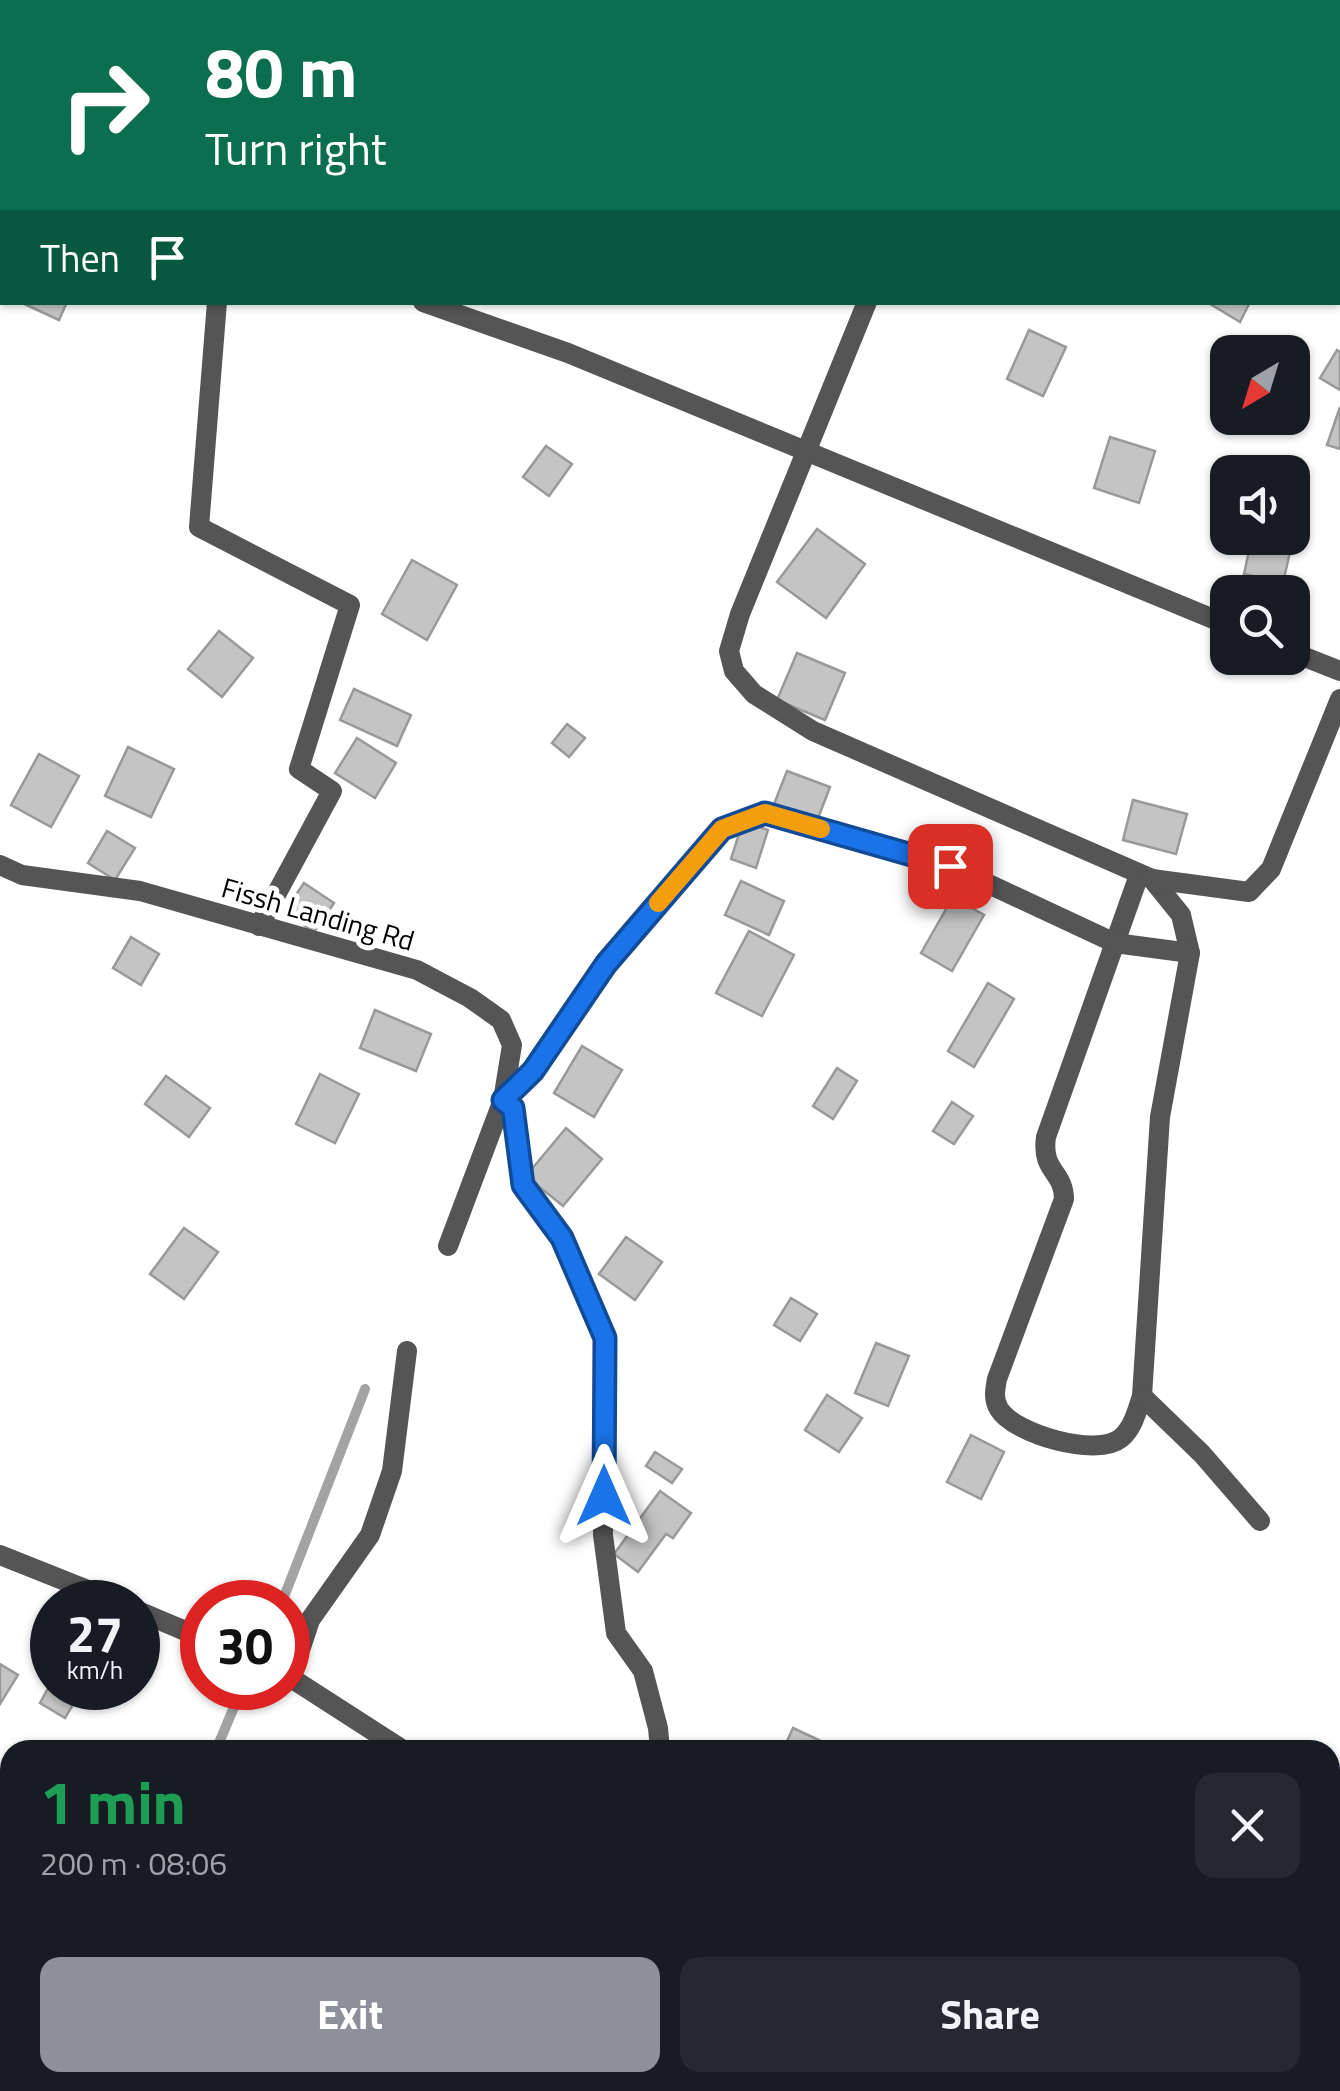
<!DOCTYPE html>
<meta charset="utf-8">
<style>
:root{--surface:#171b24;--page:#242831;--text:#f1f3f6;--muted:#9ea1a6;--accent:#8c9099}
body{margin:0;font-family:"Titillium Web",sans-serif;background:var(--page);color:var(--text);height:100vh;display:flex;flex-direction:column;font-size:38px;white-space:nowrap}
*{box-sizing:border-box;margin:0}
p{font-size:32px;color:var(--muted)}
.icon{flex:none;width:55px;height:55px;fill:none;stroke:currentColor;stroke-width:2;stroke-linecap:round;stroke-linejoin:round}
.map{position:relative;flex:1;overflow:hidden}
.side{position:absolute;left:0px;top:1740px;width:1340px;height:352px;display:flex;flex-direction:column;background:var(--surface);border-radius:30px 30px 0 0;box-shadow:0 2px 8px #0004}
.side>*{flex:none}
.banner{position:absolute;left:0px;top:0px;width:1340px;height:305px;box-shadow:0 2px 8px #0004;background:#0b6e4f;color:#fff;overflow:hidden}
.needle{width:65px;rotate:218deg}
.buttons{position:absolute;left:1210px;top:335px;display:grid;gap:20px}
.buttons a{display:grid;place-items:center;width:100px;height:100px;border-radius:20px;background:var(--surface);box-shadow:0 2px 8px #0004;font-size:50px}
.speed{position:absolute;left:30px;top:1580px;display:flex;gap:20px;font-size:50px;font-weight:700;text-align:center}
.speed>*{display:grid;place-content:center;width:130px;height:130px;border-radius:50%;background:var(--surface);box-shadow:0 2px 8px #0004;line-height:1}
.speed small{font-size:25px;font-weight:400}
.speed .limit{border:15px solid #d22;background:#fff;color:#111}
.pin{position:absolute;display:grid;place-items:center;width:85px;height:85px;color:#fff;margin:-42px;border-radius:20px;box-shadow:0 5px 15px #0006}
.me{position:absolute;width:110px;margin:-55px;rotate:0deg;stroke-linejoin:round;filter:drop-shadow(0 0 8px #0008)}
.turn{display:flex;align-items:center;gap:35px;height:210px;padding:0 40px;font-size:45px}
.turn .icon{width:130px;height:130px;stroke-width:2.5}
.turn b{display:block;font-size:70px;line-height:85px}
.then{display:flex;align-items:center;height:95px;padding:0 40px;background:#0003;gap:20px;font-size:38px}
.round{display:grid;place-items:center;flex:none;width:105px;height:105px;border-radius:20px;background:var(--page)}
.head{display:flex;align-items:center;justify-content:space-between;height:170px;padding:0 40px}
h1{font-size:60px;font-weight:700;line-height:75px;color:#1e9e55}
.button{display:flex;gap:20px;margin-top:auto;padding:20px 40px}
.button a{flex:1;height:115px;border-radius:20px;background:var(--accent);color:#fff;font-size:40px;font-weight:700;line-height:115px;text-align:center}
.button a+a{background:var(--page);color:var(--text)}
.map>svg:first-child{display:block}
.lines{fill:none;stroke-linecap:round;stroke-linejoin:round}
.stream{stroke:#a3a3a3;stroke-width:10}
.building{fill:#c4c4c4;stroke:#999;stroke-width:2.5}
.street{stroke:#555;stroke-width:20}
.secondary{stroke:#222;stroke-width:20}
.route-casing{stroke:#114b97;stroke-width:25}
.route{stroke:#1a73e8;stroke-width:18}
.slow{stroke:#f59e0b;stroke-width:18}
.labels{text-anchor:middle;stroke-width:10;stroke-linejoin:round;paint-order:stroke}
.street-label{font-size:28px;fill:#000;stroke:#fff}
</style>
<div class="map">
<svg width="1340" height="2091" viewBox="0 0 1340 2091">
<rect width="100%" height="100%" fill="#fff"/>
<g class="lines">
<!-- stream -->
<g class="stream">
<path d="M282,1602L365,1389"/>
<path d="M216,1750L242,1688"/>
<path d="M0,1895H10"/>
<path d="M1012,2082L1023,2091"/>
</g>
</g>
<!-- building -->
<g class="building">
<path d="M20,302H67L59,320Z"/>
<path d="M1207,302H1250L1240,322Z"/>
<path d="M1029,330L1066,347L1043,396L1007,379Z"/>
<path d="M1337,350L1340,352V390L1320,378Z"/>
<path d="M1340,407V449L1327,445Z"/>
<path d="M1110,437L1155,451L1139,503L1094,488Z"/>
<path d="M546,446L572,464L549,496L523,477Z"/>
<path d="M817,529L865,564L826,618L777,582Z"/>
<path d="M1251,542L1290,552L1283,583L1244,574Z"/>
<path d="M412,560L457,585L427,640L382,614Z"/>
<path d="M219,631L253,658L222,697L188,669Z"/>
<path d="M797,653L845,673L825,720L777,700Z"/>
<path d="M354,689L411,715L397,746L340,720Z"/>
<path d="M567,724L585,738L569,757L552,743Z"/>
<path d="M357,738L396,763L375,798L335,773Z"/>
<path d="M128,747L174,769L151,817L105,796Z"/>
<path d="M39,754L79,776L51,827L11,805Z"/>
<path d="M787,771L830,787L817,821L774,804Z"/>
<path d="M1133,800L1187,814L1176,854L1123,840Z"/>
<path d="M743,821L768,830L756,868L731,859Z"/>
<path d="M107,831L135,848L115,880L88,863Z"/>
<path d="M741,881L784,901L769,935L725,915Z"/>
<path d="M304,883L334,903L314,932L284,912Z"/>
<path d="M953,897L984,915L952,971L921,953Z"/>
<path d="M749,931L794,955L762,1016L716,993Z"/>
<path d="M131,937L159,954L141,985L113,968Z"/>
<path d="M988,983L1014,999L974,1067L948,1051Z"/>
<path d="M375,1010L431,1034L416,1071L360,1048Z"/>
<path d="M582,1046L622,1070L594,1117L554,1093Z"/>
<path d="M837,1068L857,1081L833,1119L813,1106Z"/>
<path d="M320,1074L359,1094L335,1143L296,1124Z"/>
<path d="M166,1076L210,1108L189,1137L145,1104Z"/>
<path d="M952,1102L973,1116L954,1144L933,1131Z"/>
<path d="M566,1128L602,1159L563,1206L526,1176Z"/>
<path d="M184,1228L218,1252L184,1299L150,1274Z"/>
<path d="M626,1237L662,1262L635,1300L599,1274Z"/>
<path d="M791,1298L817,1314L800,1341L774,1325Z"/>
<path d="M876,1343L909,1356L888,1406L855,1393Z"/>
<path d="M827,1395L862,1418L839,1452L805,1430Z"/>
<path d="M971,1435L1004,1452L981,1499L947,1482Z"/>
<path d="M655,1452L682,1469L672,1483L646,1466Z"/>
<path d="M660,1491L691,1513L673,1538L666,1534L638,1572L614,1554Z"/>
<path d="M0,1664L18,1675L0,1704Z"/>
<path d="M52,1681V1688H83L65,1718L40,1703Z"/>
<path d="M793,1728L840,1750H783Z"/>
</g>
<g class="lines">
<!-- street -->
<g class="street">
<path d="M848,2L849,0"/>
<path d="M0,139L2,140"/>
<path d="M217,302L199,527L350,605L299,769L332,791L259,926"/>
<path d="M423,302L568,353L1228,625"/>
<path d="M867,302L740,614L729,651L734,671L754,694L813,731L1152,879L1181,915L1190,953L1160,1117L1142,1396C1137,1411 1133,1428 1121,1438C1097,1458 1014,1434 999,1409C993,1399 995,1390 997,1379L1064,1199C1064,1171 1041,1172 1046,1137L1139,875"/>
<path d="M1292,652L1340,671"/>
<path d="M0,865L22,875L140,891L417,970L470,998L501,1020L512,1045L503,1100L513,1109L523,1185L562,1238L605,1337L603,1535L616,1633L643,1671L658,1728L660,1750"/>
<path d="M1152,879L1249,892L1271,869L1340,699"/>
<path d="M448,1246L503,1100L533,1071L606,963L722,829L765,813L950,866L1115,943L1190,953"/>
<path d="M1142,1396L1202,1454L1260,1521"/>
<path d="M0,1555L118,1602"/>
<path d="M138,1611L202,1638"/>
<path d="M288,1676L403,1750"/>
<path d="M291,1677L310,1620L370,1535L392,1471L407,1351"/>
</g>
<!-- secondary -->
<g class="secondary">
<path d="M776,0L781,2"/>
<path d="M1338,140L1340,134"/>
<path d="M1338,223L1340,224"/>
</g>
</g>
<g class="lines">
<defs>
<path id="route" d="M604,1496L605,1338L562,1238L523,1185L513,1108L503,1100L533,1071L606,964L722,829L765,813L950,866"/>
</defs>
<!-- route casing -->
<use href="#route" class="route-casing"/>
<!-- route -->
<use href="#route" class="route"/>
<!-- slow -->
<path class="slow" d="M658,903L722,829L765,813L821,829"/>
</g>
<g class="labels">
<!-- street labels -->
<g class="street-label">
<text transform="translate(318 914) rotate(16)" y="10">Fissh Landing Rd</text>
</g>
</g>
</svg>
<div class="buttons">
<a><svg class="needle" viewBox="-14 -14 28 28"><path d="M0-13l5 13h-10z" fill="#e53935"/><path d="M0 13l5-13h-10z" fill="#9ea1a6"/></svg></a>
<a><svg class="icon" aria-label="sound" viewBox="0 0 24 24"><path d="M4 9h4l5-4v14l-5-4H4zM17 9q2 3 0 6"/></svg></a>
<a><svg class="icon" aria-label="search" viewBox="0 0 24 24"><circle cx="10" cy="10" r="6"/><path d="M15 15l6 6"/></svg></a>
</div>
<div class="speed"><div>27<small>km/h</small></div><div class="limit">30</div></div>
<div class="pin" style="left:950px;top:866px;background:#d93025"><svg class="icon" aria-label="arrive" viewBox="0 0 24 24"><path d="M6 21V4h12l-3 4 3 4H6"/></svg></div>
<svg class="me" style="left:604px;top:1496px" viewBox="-20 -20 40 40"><path d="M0-17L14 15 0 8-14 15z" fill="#1a73e8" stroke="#fff" stroke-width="4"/></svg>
<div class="banner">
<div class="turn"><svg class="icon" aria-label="right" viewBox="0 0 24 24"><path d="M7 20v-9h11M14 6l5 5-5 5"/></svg><div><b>80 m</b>Turn right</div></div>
<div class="then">Then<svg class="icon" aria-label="arrive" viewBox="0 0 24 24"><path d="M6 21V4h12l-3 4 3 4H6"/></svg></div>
</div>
<section class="side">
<div class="head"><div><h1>1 min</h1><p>200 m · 08:06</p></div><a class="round"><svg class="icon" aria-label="close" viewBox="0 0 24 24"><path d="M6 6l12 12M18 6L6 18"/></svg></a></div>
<div class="button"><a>Exit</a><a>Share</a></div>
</section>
</div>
